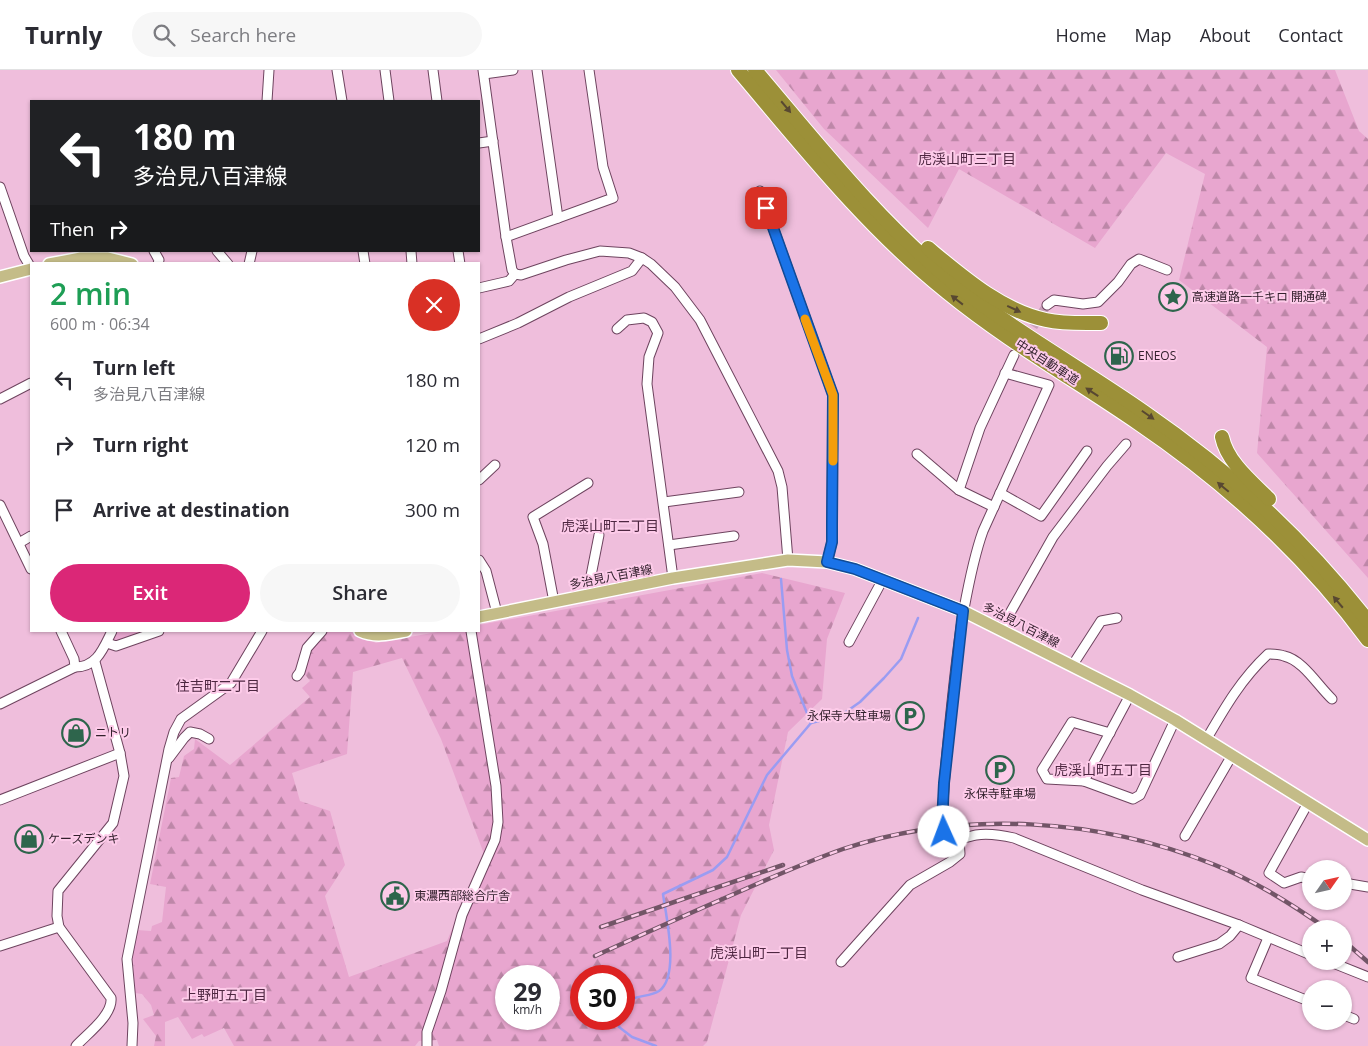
<!DOCTYPE html>
<meta charset="utf-8">
<style>
:root{--surface:#fff;--page:#f7f7f7;--text:#2b2b33;--muted:#7c7c81;--line:#e1e1e2;--accent:#db2777}
body{margin:0;font-family:"Open Sans","Noto Sans JP",sans-serif;background:var(--page);color:var(--text);height:100vh;display:flex;flex-direction:column;font-size:19px;white-space:nowrap}
*{box-sizing:border-box;margin:0}
p{font-size:16px;color:var(--muted)}
.icon{flex:none;width:28px;height:28px;fill:none;stroke:currentColor;stroke-width:2;stroke-linecap:round;stroke-linejoin:round}
.map{position:relative;flex:1;overflow:hidden}
.drawer{position:absolute;left:30px;top:192px;width:450px;height:370px;display:flex;flex-direction:column;background:var(--surface);border-radius:0px;box-shadow:0 1px 4px #0004}
.drawer>*{flex:none}
.hud{position:absolute;left:30px;top:30px;width:450px;height:152px;border-radius:0px;box-shadow:0 1px 4px #0004;background:#202124;color:#fff;overflow:hidden}
.needle{width:32px;rotate:56deg}
.buttons{position:absolute;left:1302px;top:790px;display:grid;gap:10px}
.buttons a{display:grid;place-items:center;width:50px;height:50px;border-radius:50%;background:var(--surface);box-shadow:0 1px 4px #0004;font-size:25px}
.speed{position:absolute;left:495px;top:895px;display:flex;gap:10px;font-size:25px;font-weight:700;text-align:center}
.speed>*{display:grid;place-content:center;width:65px;height:65px;border-radius:50%;background:var(--surface);box-shadow:0 1px 4px #0004;line-height:1}
.speed small{font-size:12px;font-weight:400}
.speed .limit{border:8px solid #d22;background:#fff;color:#111}
.pin{position:absolute;display:grid;place-items:center;width:42px;height:42px;color:#fff;margin:-21px;border-radius:10px;box-shadow:0 2px 8px #0006}
.me{position:absolute;width:55px;margin:-28px;rotate:358deg;stroke-linejoin:round;filter:drop-shadow(0 0 4px #0008)}
.turn{display:flex;align-items:center;gap:18px;height:105px;padding:0 20px;font-size:22px}
.turn .icon{width:65px;height:65px;stroke-width:2.5}
.turn b{display:block;font-size:35px;line-height:42px}
.then{display:flex;align-items:center;height:48px;padding:0 20px;background:#0003;gap:10px;font-size:19px}
.round{display:grid;place-items:center;flex:none;width:52px;height:52px;border-radius:26px;background:var(--page)}
.headline{display:flex;align-items:center;justify-content:space-between;height:85px;padding:0 20px}
h1{font-size:30px;font-weight:600;line-height:38px;color:#1e9e55}
.primary-button{display:flex;gap:10px;margin-top:auto;padding:10px 20px}
.primary-button a{flex:1;height:58px;border-radius:30px;background:var(--accent);color:#fff;font-size:20px;font-weight:600;line-height:58px;text-align:center}
.primary-button a+a{background:var(--page);color:var(--text)}
ul{padding:0;list-style:none}
li{display:flex;align-items:center;gap:15px;height:65px;padding:0 20px}
li div{flex:1}
li b{display:block;font-size:19px}
li em{font-style:normal}
header{display:flex;align-items:center;gap:30px;box-sizing:border-box;height:70px;padding:0 25px;background:var(--surface);border-bottom:1px solid var(--line)}
header strong{font-size:24px}
nav{display:flex;gap:28px;margin-inline-start:auto;font-size:18px}
.search{width:350px;height:45px;background:var(--page);display:flex;align-items:center;gap:12px;box-sizing:border-box;padding:0 18px;border-radius:28px;color:var(--muted);font-size:19px}
.map>svg:first-child{display:block}
.forest{fill:url(#forest-firs);fill-rule:evenodd}
.park{fill:url(#park-crowns)}
.lines{fill:none;stroke-linecap:round;stroke-linejoin:round}
.stream{stroke:#9a9cf2;stroke-width:2.5}
.minor-tunnel{stroke:#c99fb9;stroke-width:9;stroke-dasharray:9 4.5;stroke-linecap:butt}
.minor-casing{stroke:#6e445f;stroke-width:11}
.major-casing{stroke:#fff;stroke-width:14}
.highway-casing{stroke:#fff;stroke-width:16}
.minor{stroke:#fff;stroke-width:9}
.major{stroke:#c4bc88;stroke-width:11}
.highway{stroke:#9c9038;stroke-width:14}
.rail-casing{stroke:#725567;stroke-width:4.5}
.rail{stroke:#fdcbe9;stroke-width:2.5;stroke-dasharray:8;stroke-linecap:butt}
.oneway{fill:#584831}
.route-casing{stroke:#114b97;stroke-width:12}
.route{stroke:#1a73e8;stroke-width:9}
.slow{stroke:#f59e0b;stroke-width:9}
.labels{text-anchor:middle;stroke-width:4;stroke-linejoin:round;paint-order:stroke}
.poi-label{font-size:12px;fill:#33212d;stroke:#fdcbe9;text-anchor:start}
.street-label{font-size:12px;fill:#33212d;stroke:#fdcbe9}
.neighbourhood-label{font-size:14px;fill:#4e2741;stroke:#fdcbe9}
</style>
<header>
<strong>Turnly</strong>
<div class="search"><svg class="icon" aria-label="search" viewBox="0 0 24 24"><circle cx="10" cy="10" r="6"/><path d="M15 15l6 6"/></svg>Search here</div>
<nav><a>Home</a><a>Map</a><a>About</a><a>Contact</a></nav>
</header>
<div class="map">
<svg width="1368" height="976" viewBox="0 0 1368 976">
<defs>
<pattern id="forest-firs" width="22" height="20" patternUnits="userSpaceOnUse" patternTransform="scale(1.25)"><rect width="22" height="20" fill="#e8a6cf"/><path d="M5 1l3.5 6h-7zM16 11l3.5 6h-7z" fill="#bd87a8"/></pattern>
<pattern id="park-crowns" width="20" height="18" patternUnits="userSpaceOnUse" patternTransform="scale(1.25)"><rect width="20" height="18" fill="#e8a6cf"/><path d="M2 6a3 3 0 1 1 6 0M12 15a3 3 0 1 1 6 0" fill="none" stroke="#bd87a8"/></pattern>
</defs>
<rect width="100%" height="100%" fill="#efbedc"/>
<!-- forest -->
<g class="forest">
<path d="M776,0H1335L1359,61L1368,69V508L1257,383L1267,277L1179,210L1205,104L1166,83L1095,178L959,99L928,158L824,59Z"/>
<path d="M762,503L845,523L827,569L822,629L788,662L769,755L774,780L741,845L707,972L703,976H439L437,970L419,971L415,976H234L224,958L204,967L202,964L192,969L178,947L165,952V976H154L156,966L143,949L154,945L151,935L142,924L135,923L133,887L137,860L151,861L152,856L162,852L166,817L150,814L171,708L179,707L184,686L194,679L195,669L230,695L310,627L302,618L310,611L304,603L310,579L321,567L329,561H349L376,573L443,561H479V555ZM402,588L441,669L484,784L447,871L349,907L325,826L345,795L330,741L300,731L292,703L347,684L353,602ZM506,906H549V949H506ZM581,906H624V949H581Z"/>
</g>
<!-- park -->
<path class="park" d="M116,561H148L116,573L113,567Z"/>
<g class="lines">
<!-- stream -->
<g class="stream">
<path d="M781,509L787,580L792,606L811,653"/>
<path d="M624,936C631,924 648,928 659,921C680,906 666,846 663,824L713,800L727,787L767,705L811,653L840,646L860,632L884,608L901,589L918,548"/>
<path d="M619,949V957L632,967L656,976"/>
</g>
<!-- minor-tunnel -->
<path class="minor-tunnel" d="M1026,268L1047,235"/>
<defs>
<g id="minor">
<path d="M337,0L342,31"/>
<path d="M385,0L389,31"/>
<path d="M433,0L437,31"/>
<path d="M483,0L506,167L512,200L515,204"/>
<path d="M537,0L558,148"/>
<path d="M484,4L513,0"/>
<path d="M267,31L269,0"/>
<path d="M479,73L493,71"/>
<path d="M0,117L24,186L31,198"/>
<path d="M760,121L833,325L832,454V472L827,492"/>
<path d="M506,167L613,128L603,97L589,0"/>
<path d="M154,181L159,190L158,194"/>
<path d="M217,181L228,194"/>
<path d="M363,181L365,194"/>
<path d="M411,181L412,194"/>
<path d="M458,181L460,194"/>
<path d="M249,194L252,181"/>
<path d="M515,204L521,205L566,190L600,181L629,183L642,188L651,194L675,217L700,250L778,401L782,417L788,490"/>
<path d="M479,218L509,211L515,204"/>
<path d="M1047,235L1054,230L1083,234L1098,232L1118,212L1131,194L1139,189L1167,200"/>
<path d="M617,259L627,250L644,248L652,252L658,263L649,287L647,314L673,508"/>
<path d="M479,269L518,253L569,227L632,201L642,188"/>
<path d="M1005,303L1049,315L983,461C974,486 969,512 964,539C959,564 937,751 944,762C947,767 952,769 957,769C964,769 970,766 976,765C989,763 1001,765 1014,768L1142,820L1239,855L1311,885"/>
<path d="M0,329L31,313"/>
<path d="M917,384L959,420L994,437"/>
<path d="M479,410L495,395"/>
<path d="M959,420L980,358L1014,285"/>
<path d="M1000,423L1041,446L1087,381"/>
<path d="M664,432L739,422"/>
<path d="M0,435L31,499"/>
<path d="M19,473L31,466"/>
<path d="M669,475L734,466"/>
<path d="M479,490L486,501L497,543"/>
<path d="M587,526L599,465"/>
<path d="M554,532L543,474L533,447L588,413"/>
<path d="M1001,559L1053,467L1107,396L1126,374"/>
<path d="M849,572L883,509"/>
<path d="M107,573L116,576L159,561"/>
<path d="M1072,596L1101,551L1117,548"/>
<path d="M75,597C97,597 103,579 112,561"/>
<path d="M297,606L300,602L307,578L322,561"/>
<path d="M0,634L75,597L74,589L61,561"/>
<path d="M1110,663L1072,652L1042,700L1047,709L1084,711L1133,729L1140,725L1175,650"/>
<path d="M1206,670C1224,639 1241,609 1268,584C1273,584 1279,584 1284,586C1303,590 1318,616 1332,629"/>
<path d="M169,688L184,668L190,662L200,664L209,669"/>
<path d="M1084,711L1130,625"/>
<path d="M0,730L120,683"/>
<path d="M1308,733L1269,803L1284,813L1301,807L1311,809"/>
<path d="M1185,766L1231,687"/>
<path d="M1344,813L1368,817"/>
<path d="M1268,868L1251,908L1311,932"/>
<path d="M0,876L59,857"/>
<path d="M1178,887L1219,874L1230,866L1239,855"/>
<path d="M1328,891L1368,907"/>
<path d="M841,892L910,815L950,792L960,784L959,769"/>
<path d="M1344,945L1354,949"/>
<path d="M76,976C87,964 113,945 111,928L59,857L57,846L58,821L113,753L124,706L120,683L95,592"/>
<path d="M132,976L133,953L127,889L169,679L174,662L181,649L231,613L262,561"/>
<path d="M427,976V962L441,921L462,845L495,770L498,752L496,716L471,561"/>
</g>
<g id="major">
<path d="M49,194L81,188H108L132,194"/>
<path d="M0,207L31,199"/>
<path d="M479,547L673,508L788,490L827,492L855,499L963,541L1130,625L1175,650L1368,770"/>
<path d="M360,561C375,568 391,564 406,561"/>
</g>
<g id="highway">
<path d="M738,0C804,78 867,158 947,222C1007,271 1074,309 1138,353C1225,412 1305,485 1368,570"/>
<path d="M755,0C818,74 878,151 954,213C1014,261 1081,298 1144,342C1231,402 1302,467 1368,551"/>
<path d="M928,178C963,207 1002,241 1046,250C1064,254 1083,253 1101,253"/>
<path d="M1222,367C1227,392 1252,412 1269,429"/>
</g>
</defs>
<!-- minor casing -->
<use href="#minor" class="minor-casing"/>
<!-- major casing -->
<use href="#major" class="major-casing"/>
<!-- highway casing -->
<use href="#highway" class="highway-casing"/>
<!-- minor -->
<use href="#minor" class="minor"/>
<!-- major -->
<use href="#major" class="major"/>
<!-- highway -->
<use href="#highway" class="highway"/>
<defs>
<g id="rail">
<path d="M601,857L783,795"/>
<path d="M1344,871L1368,892"/>
<path d="M595,886C641,865 688,844 734,824C770,808 806,792 843,779C963,739 1099,748 1215,795C1255,811 1292,834 1327,859"/>
</g>
</defs>
<!-- rail casing -->
<use href="#rail" class="rail-casing"/>
<!-- rail -->
<use href="#rail" class="rail"/>
</g>
<!-- one-way arrows -->
<defs><path id="oneway-solid" d="M-6-.8H1V-3.2L6.5 0L1 3.2V.8H-6Z" transform="scale(1.25)"/></defs>
<g class="oneway">
<use href="#oneway-solid" transform="translate(786 37) rotate(50)"/>
<use href="#oneway-solid" transform="translate(957 230) rotate(-142)"/>
<use href="#oneway-solid" transform="translate(1014 239) rotate(25)"/>
<use href="#oneway-solid" transform="translate(1092 322) rotate(-147)"/>
<use href="#oneway-solid" transform="translate(1148 345) rotate(35)"/>
<use href="#oneway-solid" transform="translate(1223 417) rotate(-140)"/>
<use href="#oneway-solid" transform="translate(1338 532) rotate(-130)"/>
</g>
<g class="lines">
<defs>
<path id="route" d="M766,138L833,325L832,454V472L827,492L855,499L963,541L944,713L942,753L944,762"/>
</defs>
<!-- route casing -->
<use href="#route" class="route-casing"/>
<!-- route -->
<use href="#route" class="route"/>
<!-- slow -->
<path class="slow" d="M805,249L833,325V391"/>
</g>
<!-- icons -->
<defs>
<symbol id="sight-ring" viewBox="-11 -11 22 22"><circle r="9.5" fill="#fdcbe9" stroke="#2e654c" stroke-width="1.5"/><path d="M0-6L1.8-2.2L6-1.7L2.9 1.2L3.7 5.4L0 3.3L-3.7 5.4L-2.9 1.2L-6-1.7L-1.8-2.2Z" fill="#2e654c"/></symbol>
<symbol id="fuel-ring" viewBox="-11 -11 22 22"><circle r="9.5" fill="#fdcbe9" stroke="#2e654c" stroke-width="1.5"/><path d="M-5.5-6h7V0h2V4h1.3V-2.5L3-4.5l.8-.8L6-3V5H2.5V1h-1V6h-7ZM-4.2-4.7v3.2H.2V-4.7Z" fill="#2e654c"/></symbol>
<symbol id="parking-ring" viewBox="-11 -11 22 22"><circle r="9.5" fill="#fdcbe9" stroke="#2e654c" stroke-width="1.5"/><path d="M-3.5-5.5H1a3.5 3.5 0 0 1 0 7H-1V5.5H-3.5ZM-1-3.4V-.6H.8a1.4 1.4 0 0 0 0-2.8Z" fill="#2e654c"/></symbol>
<symbol id="shop-ring" viewBox="-11 -11 22 22"><circle r="9.5" fill="#fdcbe9" stroke="#2e654c" stroke-width="1.5"/><path d="M-5-2.5h2.3a2.7 3.5 0 0 1 5.4 0H5L5.5 6h-11ZM-1.5-2.5h3a1.5 2.3 0 0 0-3 0Z" fill="#2e654c"/></symbol>
<symbol id="civic-ring" viewBox="-11 -11 22 22"><circle r="9.5" fill="#fdcbe9" stroke="#2e654c" stroke-width="1.5"/><path d="M-.6-6.5H3V-4.5H.6V-3L4-1V1h2V6H-6V1h2V-1L-.6-3ZM-1.2 2.5V6h2.4V2.5Z" fill="#2e654c"/></symbol>
</defs>
<g fill-rule="evenodd">
<use href="#sight-ring" x="1157" y="211" width="32" height="32"/>
<use href="#fuel-ring" x="1103" y="270" width="32" height="32"/>
<use href="#parking-ring" x="894" y="630" width="32" height="32"/>
<use href="#shop-ring" x="60" y="647" width="32" height="32"/>
<use href="#parking-ring" x="984" y="684" width="32" height="32"/>
<use href="#shop-ring" x="13" y="753" width="32" height="32"/>
<use href="#civic-ring" x="379" y="810" width="32" height="32"/>
</g>
<g class="labels">
<!-- poi labels -->
<g class="poi-label">
<text x="1192" y="231">高速道路一千キロ 開通碑</text>
<text x="1138" y="290">ENEOS</text>
<text x="891" y="650" text-anchor="end">永保寺大駐車場</text>
<text x="95" y="667">ニトリ</text>
<text x="1000" y="728" text-anchor="middle">永保寺駐車場</text>
<text x="48" y="773">ケーズデンキ</text>
<text x="414" y="830">東濃西部総合庁舎</text>
</g>
<!-- street labels -->
<g class="street-label">
<text transform="translate(1047 292) rotate(33)" y="4">中央自動車道</text>
<text transform="translate(611 507) rotate(-11)" y="4">多治見八百津線</text>
<text transform="translate(1021 555) rotate(27)" y="4">多治見八百津線</text>
</g>
<!-- neighbourhood labels -->
<g class="neighbourhood-label">
<text x="967" y="94">虎渓山町三丁目</text>
<text x="610" y="461">虎渓山町二丁目</text>
<text x="218" y="621">住吉町二丁目</text>
<text x="1103" y="705">虎渓山町五丁目</text>
<text x="759" y="888">虎渓山町一丁目</text>
<text x="225" y="930">上野町五丁目</text>
</g>
</g>
</svg>
<div class="buttons">
<a><svg class="needle" viewBox="-14 -14 28 28"><path d="M0-13l5 13h-10z" fill="#e53935"/><path d="M0 13l5-13h-10z" fill="#7c7c81"/></svg></a>
<a>+</a>
<a>−</a>
</div>
<div class="speed"><div>29<small>km/h</small></div><div class="limit">30</div></div>
<div class="pin" style="left:766px;top:138px;background:#d93025"><svg class="icon" aria-label="arrive" viewBox="0 0 24 24"><path d="M6 21V4h12l-3 4 3 4H6"/></svg></div>
<svg class="me" style="left:944px;top:762px" viewBox="-20 -20 40 40"><circle r="19" fill="#fff"/><path d="M0-13L10 11 0 6-10 11z" fill="#1a73e8"/></svg>
<div class="hud">
<div class="turn"><svg class="icon" aria-label="left" viewBox="0 0 24 24"><path d="M17 20v-9H6M10 6l-5 5 5 5"/></svg><div><b>180 m</b>多治見八百津線</div></div>
<div class="then">Then<svg class="icon" aria-label="right" viewBox="0 0 24 24"><path d="M7 20v-9h11M14 6l5 5-5 5"/></svg></div>
</div>
<section class="drawer">
<div class="headline"><div><h1>2 min</h1><p>600 m · 06:34</p></div><a class="round" style="background:#d93025;color:#fff"><svg class="icon" aria-label="close" viewBox="0 0 24 24"><path d="M6 6l12 12M18 6L6 18"/></svg></a></div>
<ul>
<li><svg class="icon" aria-label="left" viewBox="0 0 24 24"><path d="M17 20v-9H6M10 6l-5 5 5 5"/></svg><div><b>Turn left</b><p>多治見八百津線</p></div><em>180 m</em></li>
<li><svg class="icon" aria-label="right" viewBox="0 0 24 24"><path d="M7 20v-9h11M14 6l5 5-5 5"/></svg><div><b>Turn right</b></div><em>120 m</em></li>
<li><svg class="icon" aria-label="arrive" viewBox="0 0 24 24"><path d="M6 21V4h12l-3 4 3 4H6"/></svg><div><b>Arrive at destination</b></div><em>300 m</em></li>
</ul>
<div class="primary-button"><a>Exit</a><a>Share</a></div>
</section>
</div>
